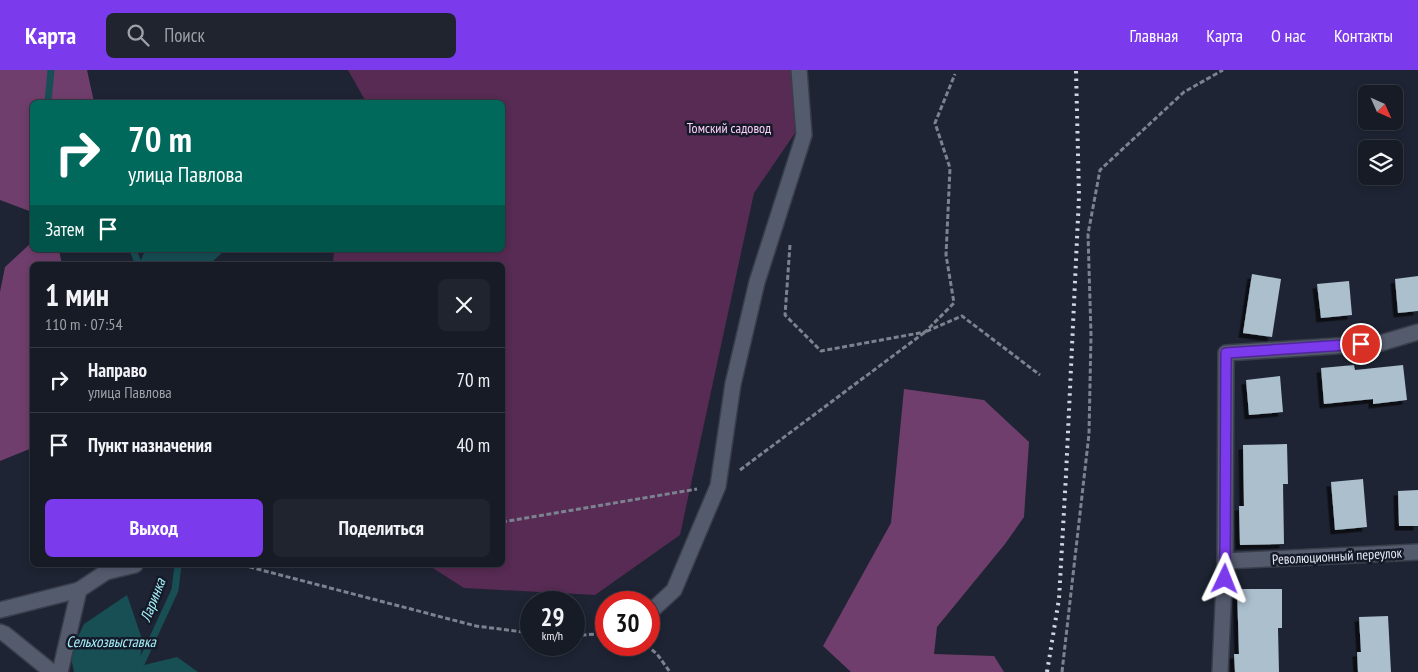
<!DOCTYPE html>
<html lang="ru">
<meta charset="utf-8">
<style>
:root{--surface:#161b26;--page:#1f242e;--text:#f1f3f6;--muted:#9ea1a7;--line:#353943;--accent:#7c3aed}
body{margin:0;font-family:"PT Sans Narrow",sans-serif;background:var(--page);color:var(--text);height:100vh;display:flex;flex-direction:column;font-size:19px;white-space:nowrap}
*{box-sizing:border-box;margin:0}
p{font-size:16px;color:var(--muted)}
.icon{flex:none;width:28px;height:28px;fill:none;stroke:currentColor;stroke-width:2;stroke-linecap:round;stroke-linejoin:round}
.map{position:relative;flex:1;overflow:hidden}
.details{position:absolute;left:30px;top:192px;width:475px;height:305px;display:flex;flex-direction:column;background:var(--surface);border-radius:8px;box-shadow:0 2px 8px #0003,0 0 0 1px var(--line)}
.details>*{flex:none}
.guide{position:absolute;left:30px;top:30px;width:475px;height:152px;border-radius:8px;box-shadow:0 2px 8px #0003,0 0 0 1px var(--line);background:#00695c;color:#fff;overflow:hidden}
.needle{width:32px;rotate:135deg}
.fabs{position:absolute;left:1358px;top:15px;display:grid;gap:10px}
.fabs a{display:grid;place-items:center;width:45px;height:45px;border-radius:8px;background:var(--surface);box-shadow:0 2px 8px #0003,0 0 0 1px var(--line);font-size:25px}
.speed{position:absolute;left:520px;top:521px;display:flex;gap:10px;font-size:25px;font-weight:700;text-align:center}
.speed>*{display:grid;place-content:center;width:65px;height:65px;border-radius:50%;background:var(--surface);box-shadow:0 2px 8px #0003,0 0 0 1px var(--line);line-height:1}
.speed small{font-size:12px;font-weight:400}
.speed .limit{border:8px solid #d22;background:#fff;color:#111}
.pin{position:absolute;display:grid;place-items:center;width:42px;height:42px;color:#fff;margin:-21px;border:2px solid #fff;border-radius:50%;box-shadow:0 1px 5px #0007}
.me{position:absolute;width:55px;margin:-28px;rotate:2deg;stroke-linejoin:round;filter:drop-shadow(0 0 4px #0008)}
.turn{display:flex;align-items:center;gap:18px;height:105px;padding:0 15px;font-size:22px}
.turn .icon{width:65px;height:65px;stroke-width:2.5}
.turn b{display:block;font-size:35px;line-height:42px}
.then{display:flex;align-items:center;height:48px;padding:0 15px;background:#0003;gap:10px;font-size:19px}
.round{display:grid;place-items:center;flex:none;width:52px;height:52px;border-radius:8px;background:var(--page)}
.summary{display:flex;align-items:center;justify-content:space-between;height:85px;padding:0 15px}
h1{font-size:30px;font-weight:700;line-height:38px}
.action{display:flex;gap:10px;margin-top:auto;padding:10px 15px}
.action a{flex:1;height:58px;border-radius:8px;background:var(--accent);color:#fff;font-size:20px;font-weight:700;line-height:58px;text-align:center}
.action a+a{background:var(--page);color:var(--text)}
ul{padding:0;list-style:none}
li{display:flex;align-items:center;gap:15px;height:65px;padding:0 15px;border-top:1px solid var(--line)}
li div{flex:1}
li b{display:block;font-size:19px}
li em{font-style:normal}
header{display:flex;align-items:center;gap:30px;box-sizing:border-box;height:70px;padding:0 25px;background:var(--accent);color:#fff}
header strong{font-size:24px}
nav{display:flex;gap:28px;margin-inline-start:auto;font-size:18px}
.search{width:350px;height:45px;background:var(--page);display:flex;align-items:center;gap:12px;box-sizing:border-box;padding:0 18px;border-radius:8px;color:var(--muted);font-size:19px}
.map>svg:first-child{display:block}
.green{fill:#572b53}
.forest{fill:#703e6c}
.water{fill:#174f55}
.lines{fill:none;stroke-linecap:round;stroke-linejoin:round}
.stream{stroke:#174f55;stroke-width:7}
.building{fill:#abbfcd;filter:url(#shadow)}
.minor-casing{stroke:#393e4a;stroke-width:18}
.path{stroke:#7c828f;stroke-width:3;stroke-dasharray:5 2.5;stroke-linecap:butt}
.minor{stroke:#545b6d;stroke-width:15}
.rail{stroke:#d0d5e0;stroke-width:4;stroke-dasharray:2.5 5;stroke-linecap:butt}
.route-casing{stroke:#51269a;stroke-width:12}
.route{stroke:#7c3aed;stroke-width:9}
.labels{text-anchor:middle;stroke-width:5;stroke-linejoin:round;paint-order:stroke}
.park-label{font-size:14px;fill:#fecff9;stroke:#151a29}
.street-label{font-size:14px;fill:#e6ebf5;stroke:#151a29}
.water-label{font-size:15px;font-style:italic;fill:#a6f1fb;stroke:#151a29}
</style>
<header>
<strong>Карта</strong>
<div class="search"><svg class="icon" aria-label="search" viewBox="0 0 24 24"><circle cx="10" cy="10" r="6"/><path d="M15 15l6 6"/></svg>Поиск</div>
<nav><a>Главная</a><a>Карта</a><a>О нас</a><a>Контакты</a></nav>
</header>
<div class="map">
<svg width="1418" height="602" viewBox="0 0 1418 602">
<defs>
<filter id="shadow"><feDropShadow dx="-4.5" dy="4.5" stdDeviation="0" flood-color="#0009"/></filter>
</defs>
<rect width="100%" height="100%" fill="#1e2433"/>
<!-- green -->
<path class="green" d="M348,0H791L795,63L754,123L680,465L595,525L464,518L428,495H502V195H333L334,180H502V32H366Z"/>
<!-- forest -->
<g class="forest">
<path d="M0,0H87L94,32H32V142L0,130Z"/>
<path d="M32,172V180H59L62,195H32V378L0,391V222L5,197Z"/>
<path d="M904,319L984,330L1029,372L1024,447L1005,474L937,557L934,584L994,586L1004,602H851L823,576L891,453Z"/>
</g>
<!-- water -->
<g class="water">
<path d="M145,180H225L209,195H146L140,193Z"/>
<path d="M127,525L142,569L140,596L177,587L198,602H74L70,583L84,554Z"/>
</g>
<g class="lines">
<!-- stream -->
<g class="stream">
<path d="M48,32L51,0"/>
<path d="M133,180L139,195"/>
<path d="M140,602V596L175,520L178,495"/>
</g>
</g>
<!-- building -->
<g class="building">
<path d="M1252,204L1281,209L1272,267L1243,263Z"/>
<path d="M1418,206V241L1398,243L1395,209Z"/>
<path d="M1349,211L1352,245L1321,248L1317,214Z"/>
<path d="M1354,295L1355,300L1403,295L1407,330L1373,334V329L1324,334L1321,298Z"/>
<path d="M1280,306L1283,342L1249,345L1246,310Z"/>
<path d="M1287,374L1288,414H1283L1284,474L1240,475L1239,436H1244L1243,375Z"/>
<path d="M1363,409L1367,457L1335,460L1331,412Z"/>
<path d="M1418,420V456H1399L1398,421Z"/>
<path d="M1237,519H1282V558H1278L1279,602H1235L1234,584H1239Z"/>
<path d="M1388,546L1391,602H1358L1357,582H1361L1359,547Z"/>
</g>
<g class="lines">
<defs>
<g id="minor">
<path d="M1225,491L1418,482"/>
<path d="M0,540L79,520"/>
<path d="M649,543L674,520L718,416L733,314L757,212L804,65L799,0"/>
<path d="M0,562L5,564L52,602"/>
<path d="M60,602L79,520L106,502L135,495"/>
<path d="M1220,602L1225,491L1226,283L1381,273L1418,262"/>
</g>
</defs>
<!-- minor casing -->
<use href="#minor" class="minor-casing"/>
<!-- path -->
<g class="path">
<path d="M790,175L785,245L821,281L925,262L954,233L946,185L950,98L935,53L955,4"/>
<path d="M740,400L925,262L962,246L1040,305"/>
<path d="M502,452L697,419"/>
<path d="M242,495L476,556L531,563"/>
<path d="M574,566L606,563"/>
<path d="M646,575L657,584L670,602"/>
<path d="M1062,602L1089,364L1091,265L1088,164L1100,100L1184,22L1223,0"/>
</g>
<!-- minor -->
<use href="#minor" class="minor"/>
<!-- rail -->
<path class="rail" d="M1047,602L1059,529L1066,405L1079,126L1076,0"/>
</g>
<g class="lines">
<defs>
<path id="route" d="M1225,509L1226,283L1361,274"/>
</defs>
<!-- route casing -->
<use href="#route" class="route-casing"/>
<!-- route -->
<use href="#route" class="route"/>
</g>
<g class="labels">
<!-- park labels -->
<g class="park-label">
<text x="729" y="63">Томский садовод</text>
</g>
<!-- street labels -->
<g class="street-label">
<text transform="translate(1337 486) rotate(-3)" y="5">Революционный переулок</text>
</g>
<!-- water labels -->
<g class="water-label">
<text transform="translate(153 530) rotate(-69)" y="5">Ларинка</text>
<text x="111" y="577">Сельхозвыставка</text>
</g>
</g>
</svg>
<div class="fabs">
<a><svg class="needle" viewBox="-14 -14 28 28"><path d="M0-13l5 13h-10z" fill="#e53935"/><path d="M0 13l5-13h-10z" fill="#9ea1a7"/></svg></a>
<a><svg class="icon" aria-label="layers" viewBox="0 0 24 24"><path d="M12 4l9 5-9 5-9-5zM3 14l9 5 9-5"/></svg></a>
</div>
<div class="speed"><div>29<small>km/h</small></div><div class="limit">30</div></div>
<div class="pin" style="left:1361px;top:274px;background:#d93025"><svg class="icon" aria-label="arrive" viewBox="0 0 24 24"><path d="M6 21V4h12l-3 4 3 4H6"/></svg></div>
<svg class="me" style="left:1225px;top:509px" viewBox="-20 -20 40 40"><path d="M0-17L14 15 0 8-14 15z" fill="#7c3aed" stroke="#fff" stroke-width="4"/></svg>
<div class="guide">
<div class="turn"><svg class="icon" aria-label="right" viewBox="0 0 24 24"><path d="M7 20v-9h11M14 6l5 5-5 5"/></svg><div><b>70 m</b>улица Павлова</div></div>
<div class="then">Затем<svg class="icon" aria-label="arrive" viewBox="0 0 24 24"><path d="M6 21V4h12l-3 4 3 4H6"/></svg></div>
</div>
<section class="details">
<div class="summary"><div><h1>1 мин</h1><p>110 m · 07:54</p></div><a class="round"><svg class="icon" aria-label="close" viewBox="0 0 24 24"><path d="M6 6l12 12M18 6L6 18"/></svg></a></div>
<ul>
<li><svg class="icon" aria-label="right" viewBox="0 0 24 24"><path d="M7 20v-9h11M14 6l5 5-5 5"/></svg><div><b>Направо</b><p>улица Павлова</p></div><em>70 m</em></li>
<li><svg class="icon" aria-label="arrive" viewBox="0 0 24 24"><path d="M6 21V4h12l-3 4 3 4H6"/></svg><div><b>Пункт назначения</b></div><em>40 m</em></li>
</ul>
<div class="action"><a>Выход</a><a>Поделиться</a></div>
</section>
</div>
